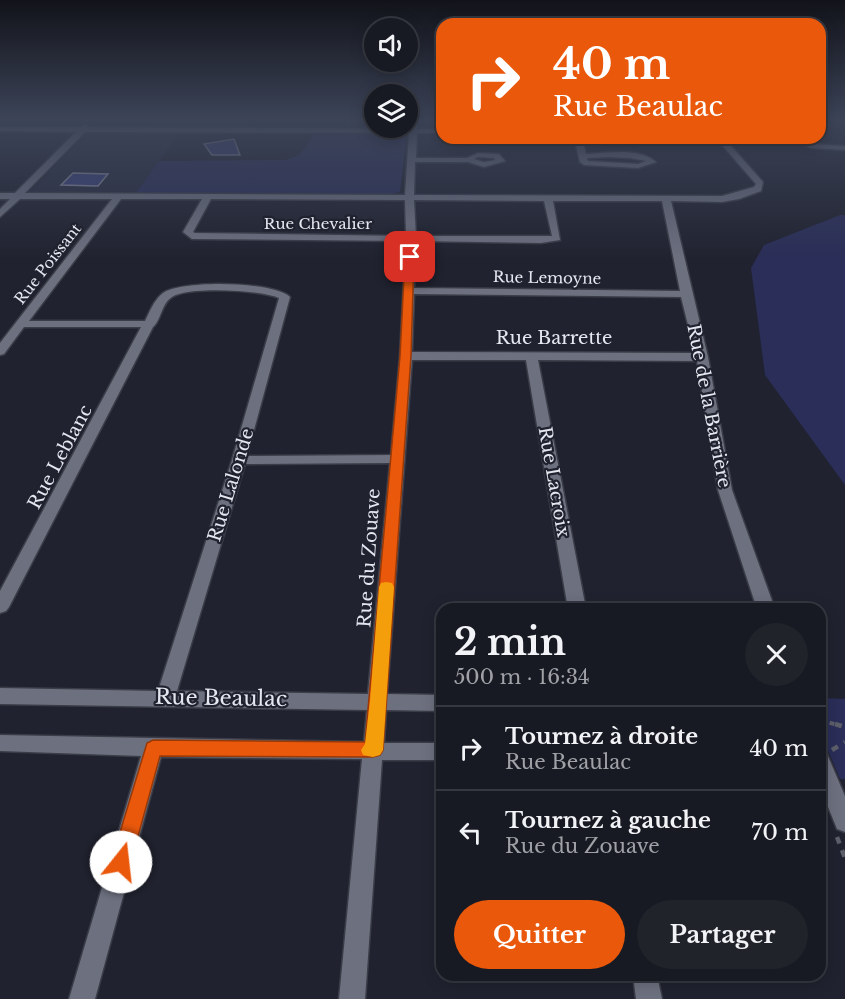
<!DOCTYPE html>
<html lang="fr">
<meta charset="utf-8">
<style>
:root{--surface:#181a23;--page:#21232b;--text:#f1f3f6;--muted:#9fa1a6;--line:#363841;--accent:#ea580c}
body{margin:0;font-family:"Libre Baskerville",serif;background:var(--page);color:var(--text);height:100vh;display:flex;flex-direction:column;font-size:22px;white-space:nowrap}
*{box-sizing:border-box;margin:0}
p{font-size:20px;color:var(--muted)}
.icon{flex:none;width:33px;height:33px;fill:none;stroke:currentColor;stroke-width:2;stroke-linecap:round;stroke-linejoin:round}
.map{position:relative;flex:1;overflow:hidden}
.details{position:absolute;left:436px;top:603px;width:390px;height:378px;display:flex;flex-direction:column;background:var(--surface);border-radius:18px;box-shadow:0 3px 15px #0003,0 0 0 2px var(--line)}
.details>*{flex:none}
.top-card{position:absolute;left:436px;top:18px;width:390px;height:126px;border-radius:18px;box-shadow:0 3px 15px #0003,0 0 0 2px var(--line);background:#ea580c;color:#fff;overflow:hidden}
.buttons{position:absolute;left:364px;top:18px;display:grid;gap:12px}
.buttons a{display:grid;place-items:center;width:54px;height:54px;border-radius:50%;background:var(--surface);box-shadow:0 3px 15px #0003,0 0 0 2px var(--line);font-size:30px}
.pin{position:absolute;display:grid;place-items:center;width:51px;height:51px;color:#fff;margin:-26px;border-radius:12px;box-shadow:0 3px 9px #0006}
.me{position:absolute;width:66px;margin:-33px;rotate:16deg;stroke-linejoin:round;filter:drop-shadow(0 0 4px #0008)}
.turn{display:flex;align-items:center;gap:21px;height:126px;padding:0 18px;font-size:27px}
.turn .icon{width:78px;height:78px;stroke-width:2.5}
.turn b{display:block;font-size:42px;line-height:51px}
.round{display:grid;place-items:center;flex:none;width:63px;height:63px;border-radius:32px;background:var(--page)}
.summary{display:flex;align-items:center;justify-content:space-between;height:102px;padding:0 18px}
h1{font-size:36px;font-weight:800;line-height:45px}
.primary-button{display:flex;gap:12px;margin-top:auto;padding:12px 18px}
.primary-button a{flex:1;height:69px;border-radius:36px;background:var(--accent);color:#fff;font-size:24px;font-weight:800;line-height:69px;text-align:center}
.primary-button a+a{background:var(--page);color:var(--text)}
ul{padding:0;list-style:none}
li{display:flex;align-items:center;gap:18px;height:84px;padding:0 18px;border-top:2px solid var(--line)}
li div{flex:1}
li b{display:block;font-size:22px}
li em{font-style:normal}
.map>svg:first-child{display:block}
.built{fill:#282b3e}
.green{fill:#2a2e58}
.building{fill:#3a407e;stroke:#8b8e9e;stroke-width:1.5}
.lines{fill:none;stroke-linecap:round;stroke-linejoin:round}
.minor-casing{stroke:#3a3c47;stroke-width:3}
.path-far1{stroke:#5c5e69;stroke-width:4;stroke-dasharray:5 5;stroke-linecap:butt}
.path{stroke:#5c5e69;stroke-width:4.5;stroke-dasharray:7 7;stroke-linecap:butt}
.minor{fill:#6d707f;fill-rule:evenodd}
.route{fill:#ea580c;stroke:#983908;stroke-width:1.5}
.slow{fill:#f59e0b}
.labels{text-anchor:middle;stroke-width:4.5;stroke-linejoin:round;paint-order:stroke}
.far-street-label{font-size:15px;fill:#e5e7f0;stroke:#20222f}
.street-label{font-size:18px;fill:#e5e7f0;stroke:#20222f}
.near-street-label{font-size:21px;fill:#e5e7f0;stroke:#20222f}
</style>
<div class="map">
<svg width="845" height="999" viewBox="0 0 845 999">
<rect width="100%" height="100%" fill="#20222f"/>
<!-- built -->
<path class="built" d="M181,131L135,194L28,193L88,132Z"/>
<!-- green -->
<g class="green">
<path d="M314,133H407L400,192L387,195L135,194L159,161L285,160C302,156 306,148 314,133Z"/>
<path d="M840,215H845V485L765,375L751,268L764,245Z"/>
<path d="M821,698L845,699V779H840L821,734Z"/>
</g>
<!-- building -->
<g class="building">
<path d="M234,139L240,155H212L204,144Z"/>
<path d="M73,173L108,174L98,186L61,185Z"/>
</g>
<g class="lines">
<defs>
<g id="minor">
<path d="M411,120H417V129H442V133H417L416,158H467L478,153L499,154L505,161L484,167L468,162H415L414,195L722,196L754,187L756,184L716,138H724L763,182L761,191L739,199L722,202L671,201L708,357L732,490L775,609H757L718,490L697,361L538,360L586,609H568L526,360H412L387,694L442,695V711L386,710L384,743H442V760H382L365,999H339L362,759L161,757L95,999H69L141,756L0,751V735L364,742L367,710L0,704V688L158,691L232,460L279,298C261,290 188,286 172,297C161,304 161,321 153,327L9,607L6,611L0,613V591L141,327H24L4,354L0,355V343L112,199H20L0,217V209L10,199H0V193H15L76,132L0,131V127H81L86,124L89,127L410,129ZM85,132L409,133L405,195L25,193ZM478,157L494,158L495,160L484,162L474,159ZM121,199H202L183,232L192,239L406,241L400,356L391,455L247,456L290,297C273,281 181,280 163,293C154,300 150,311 145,321H29ZM211,199L405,200L406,236L195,233L193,232ZM414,200L544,201L552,236H416ZM553,201H662L680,291L414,288L416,241L541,243L560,240ZM414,294L681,297L695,353L412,352ZM390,463L368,694L177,691L245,464Z"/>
<path d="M574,138H582L586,154C607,153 639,147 656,162L638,168L584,165L580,162ZM609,157L630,158L646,161L638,164L588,161L587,158Z"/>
<path d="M793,138H802L813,144L845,146V150L811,148Z"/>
<path d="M820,751L827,754L845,796V832L837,829L820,787Z"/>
<path d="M633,975H657L662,999H636Z"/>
</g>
</defs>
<!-- minor casing -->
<use href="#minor" class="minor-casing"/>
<!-- path-far1 -->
<path class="path-far1" d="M820,720L841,726"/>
<!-- path -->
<g class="path">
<path d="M835,724L845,727"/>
<path d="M832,750L845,742"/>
<path d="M837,837L845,858"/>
</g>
<!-- minor -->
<use href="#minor" class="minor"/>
</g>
<!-- sky -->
<linearGradient id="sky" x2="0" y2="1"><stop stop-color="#12131a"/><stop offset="0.46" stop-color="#3c4458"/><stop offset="1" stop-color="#3c4458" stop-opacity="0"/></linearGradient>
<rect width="845" height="260" fill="url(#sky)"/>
<!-- route -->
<path class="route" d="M410,254L414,257L411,356L383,750L380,755L373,757L160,756L131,862L128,869L121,872L114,869L111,862L147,743L153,740L365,742L400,356L405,257Z"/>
<!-- slow -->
<path class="slow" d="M386,582L392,583L394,587L383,750L380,755L373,757L363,755L361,750L365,744L370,701L379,587L381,583Z"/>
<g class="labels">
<!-- far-street labels -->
<g class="far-street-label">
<text x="318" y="229">Rue Chevalier</text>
<text transform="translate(48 264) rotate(-52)" y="5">Rue Poissant</text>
<text transform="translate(547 278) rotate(1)" y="5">Rue Lemoyne</text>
</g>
<!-- street labels -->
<g class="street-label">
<text x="554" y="344">Rue Barrette</text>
<text transform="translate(709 406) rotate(79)" y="6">Rue de la Barrière</text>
<text transform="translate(60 457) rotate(-62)" y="6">Rue Leblanc</text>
<text transform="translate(554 482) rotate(80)" y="6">Rue Lacroix</text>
<text transform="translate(231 485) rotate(-73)" y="6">Rue Lalonde</text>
<text transform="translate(369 558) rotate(-86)" y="6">Rue du Zouave</text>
</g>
<!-- near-street labels -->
<g class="near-street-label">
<text transform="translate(221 698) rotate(1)" y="7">Rue Beaulac</text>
</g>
</g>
</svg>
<div class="buttons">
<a><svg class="icon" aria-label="sound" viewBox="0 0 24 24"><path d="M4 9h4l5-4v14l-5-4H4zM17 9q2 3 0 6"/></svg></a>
<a><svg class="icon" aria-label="layers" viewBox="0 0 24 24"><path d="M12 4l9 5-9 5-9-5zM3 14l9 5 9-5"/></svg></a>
</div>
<div class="pin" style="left:410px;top:257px;background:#d93025"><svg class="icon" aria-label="arrive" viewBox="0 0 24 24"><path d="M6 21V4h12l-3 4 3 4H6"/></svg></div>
<svg class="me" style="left:121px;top:862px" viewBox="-20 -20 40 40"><circle r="19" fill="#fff"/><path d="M0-13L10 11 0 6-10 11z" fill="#ea580c"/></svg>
<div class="top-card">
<div class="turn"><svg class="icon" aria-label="right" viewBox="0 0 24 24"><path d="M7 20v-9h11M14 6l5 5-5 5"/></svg><div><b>40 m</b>Rue Beaulac</div></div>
</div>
<section class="details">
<div class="summary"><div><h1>2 min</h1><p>500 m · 16:34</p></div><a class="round"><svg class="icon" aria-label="close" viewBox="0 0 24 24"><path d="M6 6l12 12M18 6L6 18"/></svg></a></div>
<ul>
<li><svg class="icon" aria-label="right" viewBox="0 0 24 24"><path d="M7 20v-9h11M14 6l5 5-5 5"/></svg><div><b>Tournez à droite</b><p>Rue Beaulac</p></div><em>40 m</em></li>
<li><svg class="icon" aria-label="left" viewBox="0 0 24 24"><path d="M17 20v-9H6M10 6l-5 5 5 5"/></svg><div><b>Tournez à gauche</b><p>Rue du Zouave</p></div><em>70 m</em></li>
</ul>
<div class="primary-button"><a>Quitter</a><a>Partager</a></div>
</section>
</div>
